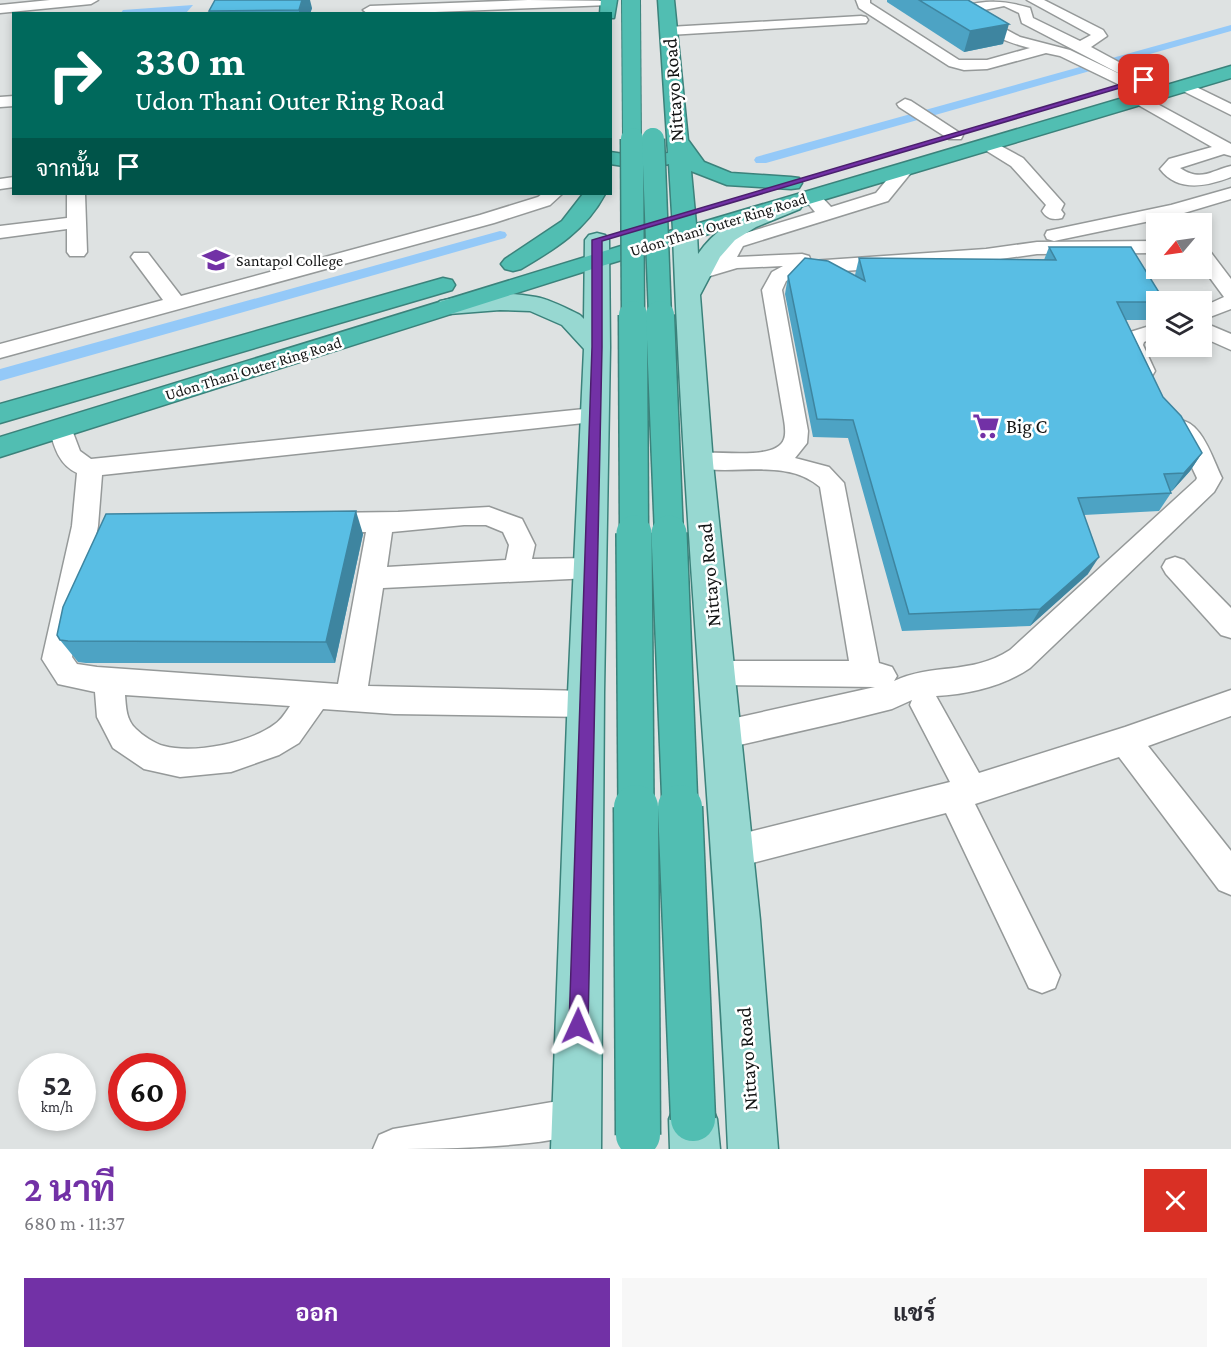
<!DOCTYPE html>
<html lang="th">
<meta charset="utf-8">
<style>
:root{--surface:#fff;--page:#f7f7f7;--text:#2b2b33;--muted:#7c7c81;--accent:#7231a6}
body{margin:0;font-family:"Crimson Pro",Sarabun,serif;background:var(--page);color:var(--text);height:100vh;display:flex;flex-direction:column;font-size:22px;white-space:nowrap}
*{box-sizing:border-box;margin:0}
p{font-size:20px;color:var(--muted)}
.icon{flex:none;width:33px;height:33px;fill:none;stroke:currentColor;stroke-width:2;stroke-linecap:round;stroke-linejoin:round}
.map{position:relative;height:1149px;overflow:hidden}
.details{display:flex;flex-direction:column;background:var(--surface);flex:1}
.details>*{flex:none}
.guide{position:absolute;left:12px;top:12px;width:600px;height:183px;border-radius:0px;box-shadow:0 3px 9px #0003;background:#00695c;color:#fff;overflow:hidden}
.needle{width:39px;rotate:241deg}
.tools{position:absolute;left:1146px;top:213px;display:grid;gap:12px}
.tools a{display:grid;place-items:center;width:66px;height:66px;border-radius:0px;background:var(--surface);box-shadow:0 3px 9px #0003;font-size:30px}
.speed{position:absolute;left:18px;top:1053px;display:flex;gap:12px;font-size:30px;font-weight:700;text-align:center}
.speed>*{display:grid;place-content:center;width:78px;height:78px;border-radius:50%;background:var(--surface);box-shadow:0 3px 9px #0003;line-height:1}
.speed small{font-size:15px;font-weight:400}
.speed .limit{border:9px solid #d22;background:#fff;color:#111}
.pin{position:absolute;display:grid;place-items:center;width:51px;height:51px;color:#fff;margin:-26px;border-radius:12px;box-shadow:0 3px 9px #0006}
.me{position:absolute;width:66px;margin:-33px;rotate:1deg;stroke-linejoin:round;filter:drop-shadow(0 0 4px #0008)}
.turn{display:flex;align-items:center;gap:21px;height:126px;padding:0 24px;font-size:27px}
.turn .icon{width:78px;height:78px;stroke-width:2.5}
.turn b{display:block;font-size:42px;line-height:51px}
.then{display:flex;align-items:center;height:57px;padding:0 24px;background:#0003;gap:12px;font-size:22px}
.round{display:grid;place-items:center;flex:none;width:63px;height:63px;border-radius:0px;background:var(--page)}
.headline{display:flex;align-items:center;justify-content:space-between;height:102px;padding:0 24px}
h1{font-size:36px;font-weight:700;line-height:45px;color:var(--accent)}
.action{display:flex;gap:12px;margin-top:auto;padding:12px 24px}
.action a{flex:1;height:69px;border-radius:0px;background:var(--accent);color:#fff;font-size:24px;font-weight:700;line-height:69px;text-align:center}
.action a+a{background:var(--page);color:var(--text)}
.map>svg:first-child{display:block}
.water{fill:#94c9f8}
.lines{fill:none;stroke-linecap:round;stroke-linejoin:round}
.canal{fill:#94c9f8;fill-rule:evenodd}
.minor-casing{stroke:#959999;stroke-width:3}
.major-casing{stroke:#3b827b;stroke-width:3}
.highway-casing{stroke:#3b827b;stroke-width:3}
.minor{fill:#fff;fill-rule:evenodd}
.major{fill:#97d8d1;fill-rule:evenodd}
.highway{fill:#51beb2;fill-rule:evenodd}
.highway-bridge-far4-casing{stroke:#3b827b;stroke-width:20;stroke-linecap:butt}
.highway-bridge-far3-casing{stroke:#3b827b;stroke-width:25;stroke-linecap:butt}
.highway-bridge-far2-casing{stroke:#3b827b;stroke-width:31;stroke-linecap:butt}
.highway-bridge-far1-casing{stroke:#3b827b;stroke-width:38;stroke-linecap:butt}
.highway-bridge-casing{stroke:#3b827b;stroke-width:47;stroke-linecap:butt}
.highway-bridge-far4{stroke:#51beb2;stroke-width:18}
.highway-bridge-far3{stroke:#51beb2;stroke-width:22}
.highway-bridge-far2{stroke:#51beb2;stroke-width:28}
.highway-bridge-far1{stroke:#51beb2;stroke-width:35}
.highway-bridge{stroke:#51beb2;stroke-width:44}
.wall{fill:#4da3c4}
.shaded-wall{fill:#3e85a0}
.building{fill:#59bee4;stroke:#3e85a0;stroke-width:1.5}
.route{fill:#7231a6;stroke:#4a206c;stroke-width:1.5}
.labels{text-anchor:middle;stroke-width:5;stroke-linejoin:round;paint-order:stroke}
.far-street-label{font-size:16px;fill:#131414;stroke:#fff}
.far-poi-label{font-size:16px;fill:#131414;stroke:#fff;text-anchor:start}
.street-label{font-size:20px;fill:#131414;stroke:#fff}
.poi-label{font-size:20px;fill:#131414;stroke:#fff;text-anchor:start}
</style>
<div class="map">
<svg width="1231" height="1149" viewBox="0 0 1231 1149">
<rect width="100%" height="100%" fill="#dee2e2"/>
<!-- water -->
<path class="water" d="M193,5L186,13H121L123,10Z"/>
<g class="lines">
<!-- canal -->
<g class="canal">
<path d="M1231,25V31L766,163H756L754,160L756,157Z"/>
<path d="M500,231L505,232L507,235L505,238L0,381V369Z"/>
</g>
<defs>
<g id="minor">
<path d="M50,0H98L91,4L0,13V5Z"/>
<path d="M528,0L616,1L609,5L385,14H368L363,10L370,6Z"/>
<path d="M856,0H870V3L959,60H987L1030,48C1008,43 971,28 957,10L959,7C987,0 1003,0 1030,8L1033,18L1080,41L1091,35L1027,0H1044L1103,30L1107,36L1091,47L1152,80L1144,85L1135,81L1137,84L1134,87H1124L1060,56L1046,53L987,69L964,70L949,66L859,8ZM1004,6L1019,13L1022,23L1126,77L1070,50L1020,37L974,12Z"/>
<path d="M861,16L866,17L868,20L866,23L669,35L662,31L669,27Z"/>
<path d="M1184,81L1231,104V115L1179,89L1176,86Z"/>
<path d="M1139,94L1231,144V156L1224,154L1180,168C1201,182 1210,171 1231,166V177C1208,186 1178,193 1160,169L1169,159L1212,147L1133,102L1131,99L1133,96Z"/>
<path d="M14,96V106L0,107V97Z"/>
<path d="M905,99L911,101L963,135L961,139H949L899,107L897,104Z"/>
<path d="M988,139L1023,158L1064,204L1061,210L1064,214L1062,218C1053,220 1047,219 1042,211L1046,205L1011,166L982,148L980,144Z"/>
<path d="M905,164L911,165L914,169L888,201L743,246L737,257L802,254L809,256L811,261L986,249L1037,242L1156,241V253L1037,254L986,261L801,274L786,281L782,290L808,431L807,443L795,458L829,467L844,483L879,663L892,667L897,676L894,681C932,663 972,675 1010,650L1196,480L1197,478L1178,438L1169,427L1173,421C1200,414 1212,458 1222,478L1214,492L1030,668C1002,687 969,694 936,696L979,773L1125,727L1231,690V716L1148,746L1231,851V895L1219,890L1119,757L975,804L1060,975L1055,988L1042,993L1029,988L946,813L733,868L721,863L716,852L721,841L733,836L950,782L910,705L912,700L892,709L840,722L722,749L711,745L707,735L711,725L722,721L875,687L718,685L708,682L703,673L708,664L718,661H849L820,487C785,456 731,478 689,466L686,460L689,454C709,448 776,463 784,439C786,434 785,426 784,420L762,290L772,272L783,266L737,268L700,279L693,277L690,273L693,269L715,261L729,238L815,212L802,196L805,192H817L831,207L876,193L899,165Z"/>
<path d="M14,177V187L0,189V179Z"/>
<path d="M1231,188V199L1174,216L1054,241L1047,239L1045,235L1047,231L1171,205Z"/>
<path d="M67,194H85L87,252L84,256H70L67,252V229L0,238V226L67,218Z"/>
<path d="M542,194H562L550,205L494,223L0,358V344L163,300L131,257L134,253H148L181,296L480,215L538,197Z"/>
<path d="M1202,248L1209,250L1231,279V309L1202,320V307L1224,297L1202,267Z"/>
<path d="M1156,324V337L1144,342L1143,345L1155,371L1152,376L1144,378L1136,376L1121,345L1127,333Z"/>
<path d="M1212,326L1231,334V350L1204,338L1202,333L1204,328Z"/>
<path d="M594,408L602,411L606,416L602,421L102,475L98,526L72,657L77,664L97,667L338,684L366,532L323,533L314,530L310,523L314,516L323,513L398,512L489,507L522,519L535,545L532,559L590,558L599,561L603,568L599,575L590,578L383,588L368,686L586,691L597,695L601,704L597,713L586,717L394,714L323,709L299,743L279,755L231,772L180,777L144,769L113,748L97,717L95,692L58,684L42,659L72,526L77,473C58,464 54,446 49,428L53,422L61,420L69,422L80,451L91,459ZM464,525H486L503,532L509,545L506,560L387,567L392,532ZM125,695L290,706C286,712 281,720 275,724C250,743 194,754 164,746C155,744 142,735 136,729C126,720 126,707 125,695Z"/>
<path d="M1175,557L1184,560L1231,608V638L1221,635L1166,574L1162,567L1166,560Z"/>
<path d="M576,1098L590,1104L596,1118L590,1132C526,1149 441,1149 373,1149L379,1135L393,1129Z"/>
</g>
<g id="major">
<path d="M792,197L800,199L803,204L800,209L756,227L735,240L720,257L700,295L713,463L760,920L778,1149H728C715,844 684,540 673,234L677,229L685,227L693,229L697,234L698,254C719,223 756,206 792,197Z"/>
<path d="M597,233L605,235L609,240L610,347L604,693L601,1149H551L568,693L584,349L562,325L530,311L500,310L449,314L440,311L436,306L440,301C469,294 506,291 536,297C551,300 566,308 580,315L584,319L585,240L589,235Z"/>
<path d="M693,1095L710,1102L717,1119L720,1149H670L669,1119L676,1102Z"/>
</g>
<g id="highway">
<path d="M601,0H617L614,18H610V14H600Z"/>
<path d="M658,0H674L688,140L704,162L731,173L791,177L799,178L802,183L799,188L791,189L727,185L691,171L696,224L1231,66V78L605,265L0,457V437L673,230L669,164L644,169L610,164V152L638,156L668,153Z"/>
<path d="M583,194H605C586,230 555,249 521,269L513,271L505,269L501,264L505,259L562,221Z"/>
<path d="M443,278L452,280L455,285L452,290L0,423V404Z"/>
</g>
</defs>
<!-- minor casing -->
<use href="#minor" class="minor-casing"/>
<!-- major casing -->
<use href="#major" class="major-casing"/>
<!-- highway casing -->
<use href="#highway" class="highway-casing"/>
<!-- minor -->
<use href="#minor" class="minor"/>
<!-- major -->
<use href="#major" class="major"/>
<!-- highway -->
<use href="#highway" class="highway"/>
<defs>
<g id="highway-bridge-far4">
<path d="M631,0L632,141"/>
<path d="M653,137V141"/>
</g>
<g id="highway-bridge-far3">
<path d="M632,139L633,316"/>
<path d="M653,139L660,316"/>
</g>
<g id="highway-bridge-far2">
<path d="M633,315L634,535"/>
<path d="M660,315L669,535"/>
</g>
<g id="highway-bridge-far1">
<path d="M634,533L636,808"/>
<path d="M669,533L680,808"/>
</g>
<g id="highway-bridge">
<path d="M636,807L638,1135"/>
<path d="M680,807L693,1119"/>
</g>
</defs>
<!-- highway-bridge-far4 casing -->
<use href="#highway-bridge-far4" class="highway-bridge-far4-casing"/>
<!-- highway-bridge-far3 casing -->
<use href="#highway-bridge-far3" class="highway-bridge-far3-casing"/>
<!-- highway-bridge-far2 casing -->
<use href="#highway-bridge-far2" class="highway-bridge-far2-casing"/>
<!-- highway-bridge-far1 casing -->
<use href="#highway-bridge-far1" class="highway-bridge-far1-casing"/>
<!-- highway-bridge casing -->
<use href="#highway-bridge" class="highway-bridge-casing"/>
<!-- highway-bridge-far4 -->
<use href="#highway-bridge-far4" class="highway-bridge-far4"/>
<!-- highway-bridge-far3 -->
<use href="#highway-bridge-far3" class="highway-bridge-far3"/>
<!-- highway-bridge-far2 -->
<use href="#highway-bridge-far2" class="highway-bridge-far2"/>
<!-- highway-bridge-far1 -->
<use href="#highway-bridge-far1" class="highway-bridge-far1"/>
<!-- highway-bridge -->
<use href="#highway-bridge" class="highway-bridge"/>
</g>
<!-- wall -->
<g class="wall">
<path d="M887,0H968L1003,44L964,52L887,2Z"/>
<path d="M312,8L310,14H209V11Z"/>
<path d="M1049,247L1156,302V320H1126L1163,397L1202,453L1190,471L1172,491H1170L1171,493L1159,511L1084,515L1088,574L1030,626L902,631L848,438L813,437L785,294L788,276L855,275L859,258L1044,260Z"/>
<path d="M363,534L335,663H86L78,662L60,640Z"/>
</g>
<!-- shaded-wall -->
<g class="shaded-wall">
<path d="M302,0H310L312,8L310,14H299V10Z"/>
<path d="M1009,24L1003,44L964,52L970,31Z"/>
<path d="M1202,453L1190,471L1172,491L1184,473Z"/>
<path d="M356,511L363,534L335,663L326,642Z"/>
<path d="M1099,557L1088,574L1030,626L1040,609Z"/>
</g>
<!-- building -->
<g class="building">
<path d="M215,0H302L299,10L209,11Z"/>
<path d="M919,0H968L1009,24L970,31Z"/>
<path d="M1049,247H1131L1165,302H1117L1163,397L1181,416L1202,453L1184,473L1164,474L1171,493L1078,498L1099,557L1040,609L909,614L853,420L817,419L788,276L805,258L828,261L865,281L859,258L1056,260Z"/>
<path d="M356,511L326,642L68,641L60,640L57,635L63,607L106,514Z"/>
</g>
<!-- route -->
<path class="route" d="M1141,78L1147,80L602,241V347L588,1026L585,1033L578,1036L572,1033L569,1026L592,347V240Z"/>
<!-- icons -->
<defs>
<symbol id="university-bare" viewBox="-9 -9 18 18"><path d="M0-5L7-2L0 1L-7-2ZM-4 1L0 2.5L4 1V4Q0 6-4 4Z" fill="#7231a6" stroke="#fff" stroke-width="2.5" paint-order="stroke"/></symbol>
<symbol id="supermarket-bare" viewBox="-9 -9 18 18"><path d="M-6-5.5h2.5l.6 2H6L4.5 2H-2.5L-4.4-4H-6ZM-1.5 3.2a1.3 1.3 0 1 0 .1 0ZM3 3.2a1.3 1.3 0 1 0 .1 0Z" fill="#7231a6" stroke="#fff" stroke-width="2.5" paint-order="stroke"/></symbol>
</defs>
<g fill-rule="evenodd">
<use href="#university-bare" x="197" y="241" width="38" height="38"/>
<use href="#supermarket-bare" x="967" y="407" width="38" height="38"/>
</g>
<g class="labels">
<!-- far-street labels -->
<g class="far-street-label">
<text transform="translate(718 224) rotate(-17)" y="6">Udon Thani Outer Ring Road</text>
<text transform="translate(253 368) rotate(-17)" y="6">Udon Thani Outer Ring Road</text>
</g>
<!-- far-poi labels -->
<g class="far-poi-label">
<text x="236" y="266">Santapol College</text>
</g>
<!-- street labels -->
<g class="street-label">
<text transform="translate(673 90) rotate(-94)" y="7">Nittayo Road</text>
<text transform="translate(709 575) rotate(-95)" y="7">Nittayo Road</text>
<text transform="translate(747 1059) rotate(-94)" y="7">Nittayo Road</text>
</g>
<!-- poi labels -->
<g class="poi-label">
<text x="1006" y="433">Big C</text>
</g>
</g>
</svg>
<div class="tools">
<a><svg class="needle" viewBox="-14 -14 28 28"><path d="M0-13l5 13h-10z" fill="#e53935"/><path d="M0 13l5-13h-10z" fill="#7c7c81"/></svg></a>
<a><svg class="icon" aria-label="layers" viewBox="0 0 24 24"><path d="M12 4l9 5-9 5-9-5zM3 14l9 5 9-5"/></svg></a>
</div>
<div class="speed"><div>52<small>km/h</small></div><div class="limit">60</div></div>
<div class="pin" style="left:1144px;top:80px;background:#d93025"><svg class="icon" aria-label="arrive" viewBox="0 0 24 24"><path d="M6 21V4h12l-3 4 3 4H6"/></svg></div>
<svg class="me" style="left:578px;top:1026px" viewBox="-20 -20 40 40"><path d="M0-17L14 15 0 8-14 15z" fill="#7231a6" stroke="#fff" stroke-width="4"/></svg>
<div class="guide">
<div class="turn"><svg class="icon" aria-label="right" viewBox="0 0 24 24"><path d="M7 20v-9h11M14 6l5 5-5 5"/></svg><div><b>330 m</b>Udon Thani Outer Ring Road</div></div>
<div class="then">จากนั้น<svg class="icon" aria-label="arrive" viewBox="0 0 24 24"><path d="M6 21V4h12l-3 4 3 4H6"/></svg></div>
</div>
</div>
<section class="details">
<div class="headline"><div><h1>2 นาที</h1><p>680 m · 11:37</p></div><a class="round" style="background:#d93025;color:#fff"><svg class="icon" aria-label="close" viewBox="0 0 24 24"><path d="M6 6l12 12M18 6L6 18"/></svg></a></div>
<div class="action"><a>ออก</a><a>แชร์</a></div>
</section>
